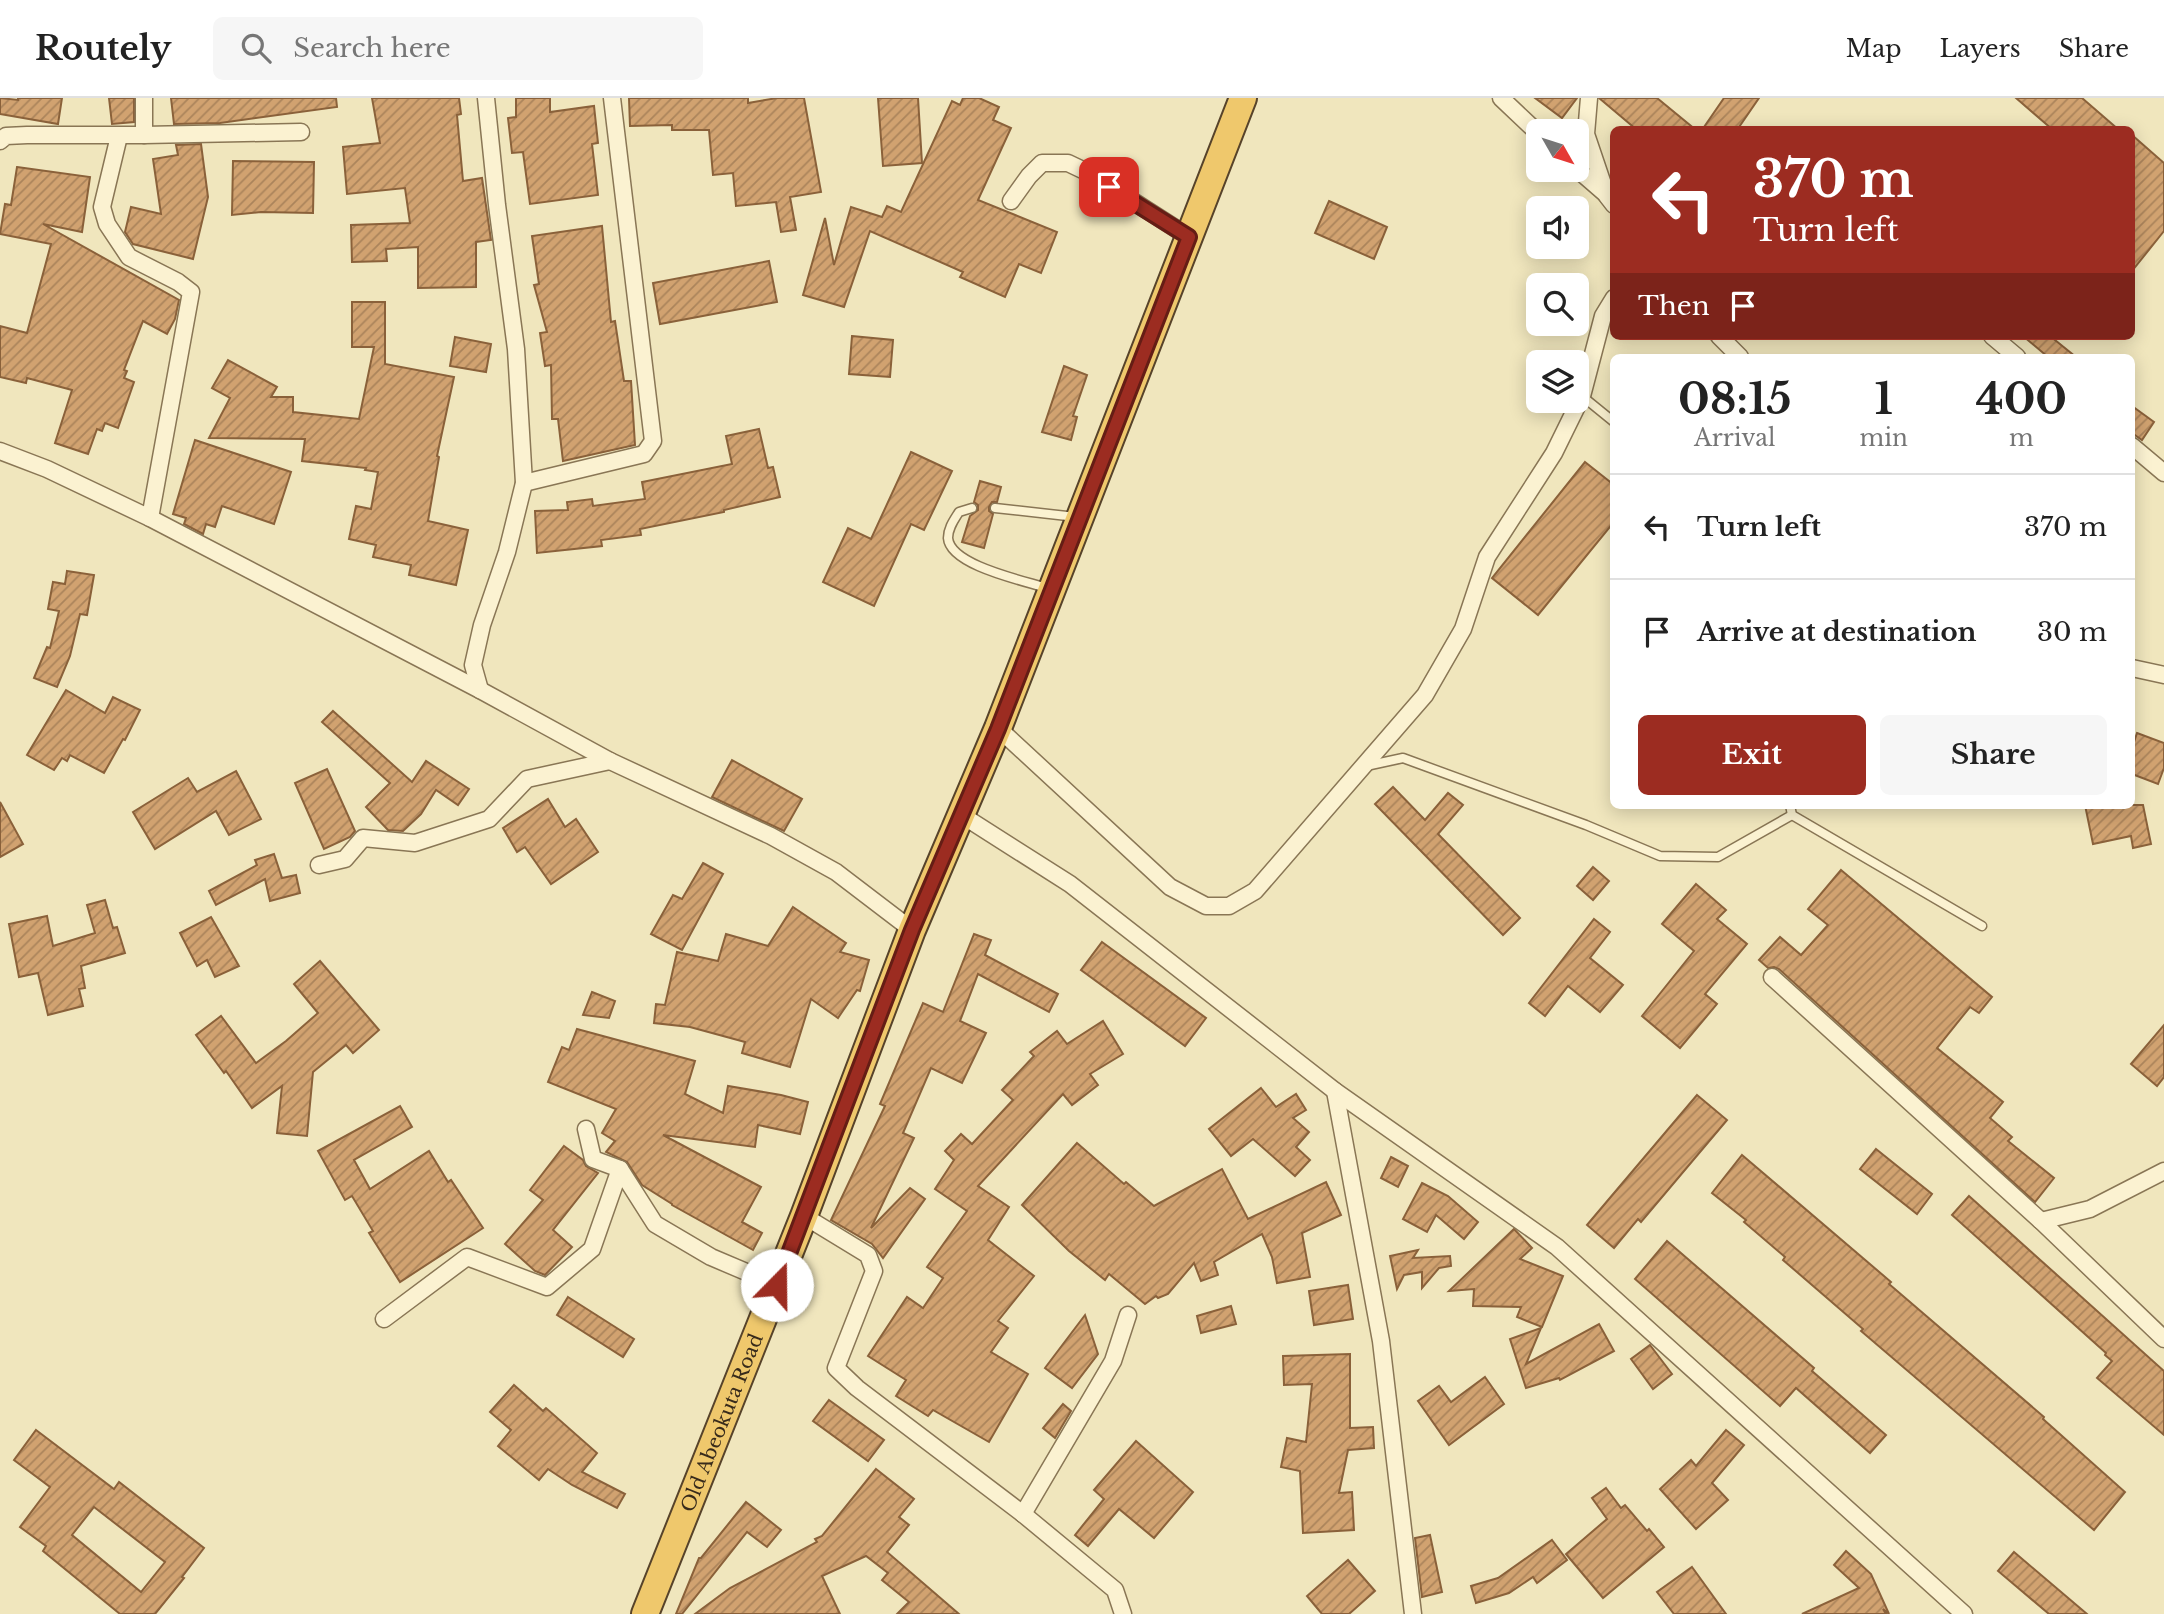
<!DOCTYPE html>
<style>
:root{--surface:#fff;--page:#f6f6f6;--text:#222;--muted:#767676;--line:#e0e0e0;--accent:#9c2c21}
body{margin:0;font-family:"Libre Baskerville",serif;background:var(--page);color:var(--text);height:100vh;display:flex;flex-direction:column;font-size:26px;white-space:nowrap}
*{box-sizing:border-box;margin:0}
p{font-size:23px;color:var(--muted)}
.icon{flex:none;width:38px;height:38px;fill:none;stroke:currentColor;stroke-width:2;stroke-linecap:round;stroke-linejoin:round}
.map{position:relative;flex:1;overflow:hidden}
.drawer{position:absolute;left:1610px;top:256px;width:525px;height:455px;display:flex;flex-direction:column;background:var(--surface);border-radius:10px;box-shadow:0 4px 18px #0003}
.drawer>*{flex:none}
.guide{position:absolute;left:1610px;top:28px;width:525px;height:214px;border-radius:10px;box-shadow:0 4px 18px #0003;background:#9c2c21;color:#fff;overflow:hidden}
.needle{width:46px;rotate:129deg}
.buttons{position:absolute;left:1526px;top:21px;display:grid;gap:14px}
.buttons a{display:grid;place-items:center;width:63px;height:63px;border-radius:10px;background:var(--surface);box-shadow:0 4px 18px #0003;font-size:35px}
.pin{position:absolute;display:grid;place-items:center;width:60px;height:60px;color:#fff;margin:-30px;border-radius:14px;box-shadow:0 4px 10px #0006}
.me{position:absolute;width:77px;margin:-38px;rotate:22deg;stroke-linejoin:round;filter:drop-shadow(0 0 5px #0008)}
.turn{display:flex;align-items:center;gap:24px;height:147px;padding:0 28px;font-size:32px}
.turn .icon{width:91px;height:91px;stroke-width:2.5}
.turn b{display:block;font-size:49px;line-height:60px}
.then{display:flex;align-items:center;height:66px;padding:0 28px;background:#0003;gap:14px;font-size:26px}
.eta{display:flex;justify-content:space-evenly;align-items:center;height:119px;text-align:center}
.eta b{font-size:42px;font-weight:800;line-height:49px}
.action{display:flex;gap:14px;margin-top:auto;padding:14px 28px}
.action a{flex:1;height:80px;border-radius:10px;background:var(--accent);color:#fff;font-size:28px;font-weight:800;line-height:80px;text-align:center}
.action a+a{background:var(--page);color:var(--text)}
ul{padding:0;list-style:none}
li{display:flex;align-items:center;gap:21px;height:105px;padding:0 28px;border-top:2px solid var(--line)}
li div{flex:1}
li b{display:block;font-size:26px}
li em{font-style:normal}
header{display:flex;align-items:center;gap:42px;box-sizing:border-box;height:98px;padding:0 35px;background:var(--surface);border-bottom:2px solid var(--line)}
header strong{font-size:33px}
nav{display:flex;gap:38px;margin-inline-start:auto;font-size:24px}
.search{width:490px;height:63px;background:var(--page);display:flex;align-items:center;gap:18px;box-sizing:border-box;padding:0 24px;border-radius:10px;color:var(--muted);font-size:26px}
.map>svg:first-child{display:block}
.building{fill:url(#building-hatch);stroke:#8a613a;stroke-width:2;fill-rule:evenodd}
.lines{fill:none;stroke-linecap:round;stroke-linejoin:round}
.service-casing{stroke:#897655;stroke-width:11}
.minor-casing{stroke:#897655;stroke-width:19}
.trunk-casing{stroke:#57432a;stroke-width:30}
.service{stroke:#fbf2d1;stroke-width:8}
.minor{stroke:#fbf2d1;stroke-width:16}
.trunk{stroke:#efc86c;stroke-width:26}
.route-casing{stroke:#651d15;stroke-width:18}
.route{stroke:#9c2c21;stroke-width:12}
.labels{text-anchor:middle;stroke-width:7;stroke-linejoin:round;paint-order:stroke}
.street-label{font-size:19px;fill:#382b1b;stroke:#f7efcd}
</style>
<header>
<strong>Routely</strong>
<div class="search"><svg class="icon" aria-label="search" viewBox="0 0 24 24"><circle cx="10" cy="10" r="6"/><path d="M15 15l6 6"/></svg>Search here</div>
<nav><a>Map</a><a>Layers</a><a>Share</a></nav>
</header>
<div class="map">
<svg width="2164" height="1516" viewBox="0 0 2164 1516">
<defs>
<pattern id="building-hatch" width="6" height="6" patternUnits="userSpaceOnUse" patternTransform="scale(1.75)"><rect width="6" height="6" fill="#d1a270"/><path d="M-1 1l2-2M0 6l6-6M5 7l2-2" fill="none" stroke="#ab845b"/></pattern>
</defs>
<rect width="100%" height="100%" fill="#f0e6bd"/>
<!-- building -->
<g class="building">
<path d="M0,0L18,2V0H62L58,26L0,16Z"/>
<path d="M109,0H134V24L112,26Z"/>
<path d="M171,0H336L337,9L220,25L174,26Z"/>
<path d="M372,0H459L461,16L457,17L463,83L482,80L491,142L476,144V189L418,190V149L386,151L387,163L352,164L351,127L410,125L405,90L347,96L343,49L380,45Z"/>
<path d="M516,0H550V14L594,8L598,45L592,46L598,97L530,106L523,54L512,55L508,20L516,19Z"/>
<path d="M629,0H748V5L777,0H804L821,94L790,99L796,132L781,134L776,104L736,108L733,75L713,77L709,32H672V27L630,28Z"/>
<path d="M878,0H918L922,65L883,68Z"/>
<path d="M963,0H979L999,9L993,22L1011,30L978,102L1057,134L1041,175L1019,166L1005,199L960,179L963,174L870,133L844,209L803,197L825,120L834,167L851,109L882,119L887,108L901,114L952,3L960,7Z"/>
<path d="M1535,0H1577L1562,20Z"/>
<path d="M1599,0H1657L1696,32H1637Z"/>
<path d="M1724,0H1759L1737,32H1702Z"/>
<path d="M2016,0H2082L2119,32H2053Z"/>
<path d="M2132,37L2164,65V133L2132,173Z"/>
<path d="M201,46L208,99L193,161L133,146L125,134L131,109L161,116L153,61L178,57L176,47Z"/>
<path d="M233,63L314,64L313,115L261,114L232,117Z"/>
<path d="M17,69L90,79L82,134L43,126L179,202L175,221L167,236L143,223L124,272L127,273L124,280L134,284L118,330L105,325L102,333L97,331L88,356L55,345L72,292L27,280L26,285L0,279V228L27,235L51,146L0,136L5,106L11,107Z"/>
<path d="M1329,103L1387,129L1374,161L1315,135Z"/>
<path d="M602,128L611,224L615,223L624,283H631L635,347L563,363L558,321H552L551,267L545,268L540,235L547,234L534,187L539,186L532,138Z"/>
<path d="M769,163L777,204L660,226L653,185Z"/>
<path d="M352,204H385V266L454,279L437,358L439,359L428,423L468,432L456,487L409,477L411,467L373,459L376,447L349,441L356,408L371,411L378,374L365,372L366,370L302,363L305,341L209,340L230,300L212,290L228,262L277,289L271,299H293V314L359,321L374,249H352Z"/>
<path d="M852,238L893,242L890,279L849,276Z"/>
<path d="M2023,238H2050L2076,259H2048Z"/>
<path d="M455,239L491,246L486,274L450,268Z"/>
<path d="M1064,268L1087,277L1073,318L1077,319L1071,342L1042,334Z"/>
<path d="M2132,308L2154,324L2142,342L2132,335Z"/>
<path d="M759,331L768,370L773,369L780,399L724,412V414L640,431L641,437L601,442L602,448L537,455L535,413L568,412L567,404L592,401L593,408L645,401L642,384L732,366L726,338Z"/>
<path d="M195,342L291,374L274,426L222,408L215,429L206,426L203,436L184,426L186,420L173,416Z"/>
<path d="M911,354L952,373L924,432L911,426L874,508L823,484L848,430L871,441Z"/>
<path d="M1585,364L1614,387V424L1538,517L1492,480Z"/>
<path d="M980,383L1001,389L997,404H992L989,409V413L993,416L984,450L962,444L970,418L978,412V407L974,404Z"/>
<path d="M67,473L94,477L87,517L80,516L70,558L57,589L34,580L47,549L50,550L59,513L48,511L53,484L65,486Z"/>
<path d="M66,592L105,615L113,599L140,612L125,642L123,641L104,675L70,657L67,663L62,660L54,672L27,657Z"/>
<path d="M333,613L412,684L426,663L469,691L458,707L436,692L421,716L403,733L388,732L366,709L390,685L322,624Z"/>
<path d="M2137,635L2164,645V670L2158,686L2132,676V650Z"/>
<path d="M732,662L802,701L784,733L712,699Z"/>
<path d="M327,671L355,733L350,739L324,751L295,685Z"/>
<path d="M236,673L261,721L229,737L216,713L155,751L133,714L188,680L197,694Z"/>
<path d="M1393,689L1425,722L1448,695L1463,707L1438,736L1520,820L1503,837L1375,706Z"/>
<path d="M548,701L565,729L576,721L598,754L551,786L525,749L517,754L503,730Z"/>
<path d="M0,704L23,746L0,759Z"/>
<path d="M2085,707H2143L2151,746L2133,750L2131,738L2093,746Z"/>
<path d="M274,756L282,780L296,777L300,795L270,803L265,781L216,807L209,793L257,767L255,762Z"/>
<path d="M703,765L723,776L682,852L651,836L673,797L682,801Z"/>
<path d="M1593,769L1609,783L1593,802L1577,788Z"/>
<path d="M1841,772L1992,899L1979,915L1970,909L1937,950L2003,1004L1990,1020L2012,1039L2008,1043L2054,1080L2035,1104L1779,871L1774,869L1768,870L1759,862L1780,839L1801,857L1828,827L1808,811Z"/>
<path d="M1696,786L1726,812L1717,821L1747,846L1705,896L1717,906L1680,950L1642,918L1694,853L1662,826Z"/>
<path d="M105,802L113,830L117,829L125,855L81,868L85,890L79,891L83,908L48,917L38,875L19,879L9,826L47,818L53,848L95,835L87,807Z"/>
<path d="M793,809L846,845L840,854L869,862L860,893L857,892L838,920L811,901L790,969L742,955L745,944L690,929L654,925L656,906L665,907L677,854L718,863L726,836L768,848Z"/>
<path d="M211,819L239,868L215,879L207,862L197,868L180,835Z"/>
<path d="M1594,821L1610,834L1590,860L1623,887L1600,914L1568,888L1545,918L1529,905Z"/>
<path d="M974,836L991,842L985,857L1058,896L1049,914L978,876L960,923L986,935L962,985L931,970L903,1035L914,1040L871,1130L910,1090L925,1101L883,1160L872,1146L831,1122L885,1008L880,1006L923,905L943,914Z"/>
<path d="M1102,844L1206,920L1185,948L1081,872Z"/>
<path d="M320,863L379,932L353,955L346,947L313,974L307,1038L277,1035L282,988L252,1010L226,973L224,975L196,937L221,918L256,965L286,943L318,915L294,886Z"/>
<path d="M592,894L615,903L609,920L583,917Z"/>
<path d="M1103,923L1123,956L1090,976L1098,987L1072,1007L1063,996L978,1088L1009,1109L988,1142L1034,1178L998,1223L1008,1230L991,1254L1028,1276L989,1344L933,1312L928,1318L896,1298L906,1282L868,1258L907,1199L923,1210L943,1180L927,1169L967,1113L935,1091L954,1062L945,1053L961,1036L972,1046L1013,1002L1002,992L1034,958L1030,954L1057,933L1067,946Z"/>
<path d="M2164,927V979L2157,988L2131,966Z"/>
<path d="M577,931L695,963L685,996L723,1015L728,988L781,997L808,1004L800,1036L758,1027L755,1049L663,1037L761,1089L742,1124L762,1135L753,1152L672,1107V1106L642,1087L627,1064L606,1054L615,1043L602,1035L616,1011L548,984L562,949L569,952Z"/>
<path d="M1261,990L1276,1009L1296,996L1306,1012L1293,1020L1309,1034L1296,1049L1310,1062L1295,1078L1253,1041L1231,1058L1209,1031Z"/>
<path d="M1697,997L1727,1022L1641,1124L1638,1121L1614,1150L1587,1127Z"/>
<path d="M400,1008L412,1029L354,1062L370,1091L429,1053L448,1084L451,1082L483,1130L400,1184L369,1135L373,1133L352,1098L345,1102L318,1053Z"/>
<path d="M1077,1045L1124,1086L1126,1084L1154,1108L1222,1071L1248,1121L1326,1084L1341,1117L1302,1135L1310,1179L1277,1185L1272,1159L1262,1136L1214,1164L1218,1177L1201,1183L1194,1165L1168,1196L1158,1200L1156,1198L1145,1206L1109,1176L1105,1182L1069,1153L1022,1107Z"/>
<path d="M564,1048L583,1062L586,1068L598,1075L553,1132L572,1149L545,1177L535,1173L505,1146L543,1102L530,1092Z"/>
<path d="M1876,1051L1932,1096L1917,1116L1860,1071Z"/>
<path d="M1742,1057L1891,1184L1889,1186L2044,1319L2043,1321L2125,1394L2094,1432L1861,1233L1863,1231L1783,1162L1785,1159L1744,1124L1746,1122L1712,1095Z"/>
<path d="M1391,1059L1408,1068L1398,1089L1381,1080Z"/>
<path d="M1422,1085L1448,1098L1478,1124L1464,1141L1436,1117L1427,1134L1403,1121Z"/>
<path d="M1969,1098L2164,1273V1337L2097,1280L2112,1263L2105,1257L2106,1255L1952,1117Z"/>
<path d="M1514,1131L1532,1150L1520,1161L1563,1178L1542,1229L1517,1219L1521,1209L1473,1208L1474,1191L1449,1193Z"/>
<path d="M1667,1143L1814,1270L1812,1273L1886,1337L1870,1355L1796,1290L1780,1308L1635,1181Z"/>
<path d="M1418,1152L1413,1160L1450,1158L1451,1168L1439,1170L1422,1190V1174L1404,1177L1397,1191L1390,1158Z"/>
<path d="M1348,1187L1353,1221L1314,1227L1309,1193Z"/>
<path d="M568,1199L634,1241L623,1259L557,1217Z"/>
<path d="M1231,1208L1236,1226L1201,1235L1197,1218Z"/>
<path d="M1085,1217L1098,1256L1072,1290L1045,1270Z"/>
<path d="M1599,1226L1614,1253L1560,1282L1559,1280L1526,1290L1510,1241L1541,1230L1526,1266Z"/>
<path d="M1650,1247L1672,1276L1653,1291L1631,1261Z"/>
<path d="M1350,1256V1330L1373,1329L1374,1350L1348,1352L1339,1395L1352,1394L1354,1432L1303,1435L1300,1373L1281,1369L1287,1340L1306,1344L1312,1286L1284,1287L1283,1258Z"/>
<path d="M1485,1279L1504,1306L1449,1347L1418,1303L1439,1288L1451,1304Z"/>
<path d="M514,1287L543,1313L546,1310L597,1355L582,1374L625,1396L617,1410L572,1387L548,1371L539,1382L498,1348L511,1332L490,1314Z"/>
<path d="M829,1302L884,1342L868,1363L813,1323Z"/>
<path d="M1063,1306L1071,1313L1055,1340L1043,1330Z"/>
<path d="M36,1332L114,1391L119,1384L204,1450L182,1479L184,1480L155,1516H120L43,1453L46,1448L20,1429L50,1389L14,1362ZM94,1409L165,1464L141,1494L72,1437Z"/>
<path d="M1726,1332L1744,1347L1712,1385L1728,1402L1696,1431L1660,1391L1691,1362L1696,1368Z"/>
<path d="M1136,1343L1193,1394L1154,1440L1119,1411L1088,1448L1075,1437L1104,1401L1094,1392Z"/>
<path d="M876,1371L914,1401L899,1419L909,1427L887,1454L959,1516H897L909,1504L882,1482L888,1475L866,1458L822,1478L840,1516H695L730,1490L817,1444L815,1441L822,1438Z"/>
<path d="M1606,1390L1621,1410L1625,1407L1647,1433L1649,1431L1664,1449L1603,1500L1566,1456L1607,1421L1592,1400Z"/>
<path d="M746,1404L781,1432L767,1449L747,1434L682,1516H676L699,1460H701Z"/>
<path d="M1430,1437L1442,1494L1422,1499L1415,1440Z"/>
<path d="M1552,1442L1567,1462L1537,1485L1533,1479L1509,1495L1476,1505L1471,1488L1498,1480Z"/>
<path d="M1846,1453L1871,1476L1889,1516L1883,1511L1886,1516H1802L1859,1490L1834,1467Z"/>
<path d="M2014,1454L2087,1516H2049L1998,1473Z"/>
<path d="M1348,1462L1375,1493L1349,1516H1322L1307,1498Z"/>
<path d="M1692,1469L1726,1516H1674L1657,1494Z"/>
</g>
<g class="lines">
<defs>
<g id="service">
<path d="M1582,298L1614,324"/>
<path d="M972,410L959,414C954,422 948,430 948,440C950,468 1026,483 1050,491"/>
<path d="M995,410L1076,419"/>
<path d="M1366,668L1403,660L1586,727L1660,758L1718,759L1792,717"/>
<path d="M1790,707L1792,717L1982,828"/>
</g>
<g id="minor">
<path d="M1501,0L1538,35"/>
<path d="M1589,0L1586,36L1607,98L1614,107"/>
<path d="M144,37L301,34"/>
<path d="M119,38L102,109L107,126L129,159L178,184L191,194L150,420"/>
<path d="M0,43L6,38L27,37H144V0"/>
<path d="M1577,71L1607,97"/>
<path d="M1011,103L1029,78L1042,65H1068L1089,75L1189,139"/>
<path d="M1719,238L1740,259"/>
<path d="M1992,238L2017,259"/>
<path d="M2132,348L2164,375"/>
<path d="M0,353L47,371L150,420L480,592L610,663L771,738L836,774L912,832"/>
<path d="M524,385L644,356L653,343L612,0"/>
<path d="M2132,570L2164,577"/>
<path d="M480,592L473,567L482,527L507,454L524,385L516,251L497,107L486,0"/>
<path d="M998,630L1170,789L1206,808H1229L1255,793L1425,597L1463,531L1487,459L1554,355L1582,298L1603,218L1614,200"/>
<path d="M960,716L1070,786L1335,993L1557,1149L1964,1516"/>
<path d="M319,767L345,761L363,740L415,745L489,721L527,681L610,663"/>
<path d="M1772,879L2041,1123L2164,1241"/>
<path d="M1335,993L1381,1243L1413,1516"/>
<path d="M586,1031L593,1061L620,1071L655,1126L711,1159L777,1187"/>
<path d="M804,1118L868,1157L874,1173L836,1270L857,1290L1023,1416L1115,1492L1123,1516"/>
<path d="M2041,1123L2090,1111L2164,1073"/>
<path d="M384,1221L467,1159L547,1189L592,1151L620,1071"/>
<path d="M1023,1416L1113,1263L1128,1217"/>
</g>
<g id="trunk">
<path id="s1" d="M645,1516L804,1118L912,832L998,630L1243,0"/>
</g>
</defs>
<!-- service casing -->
<use href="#service" class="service-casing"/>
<!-- minor casing -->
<use href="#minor" class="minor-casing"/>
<!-- trunk casing -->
<use href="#trunk" class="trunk-casing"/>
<!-- service -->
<use href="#service" class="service"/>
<!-- minor -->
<use href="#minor" class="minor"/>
<!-- trunk -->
<use href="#trunk" class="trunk"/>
</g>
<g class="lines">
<defs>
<path id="route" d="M777,1187L912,832L998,631L1189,139L1109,89"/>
</defs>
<!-- route casing -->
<use href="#route" class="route-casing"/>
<!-- route -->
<use href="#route" class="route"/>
</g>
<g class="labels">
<!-- street labels -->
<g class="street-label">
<text dy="7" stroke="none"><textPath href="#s1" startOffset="206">Old Abeokuta Road</textPath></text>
</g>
</g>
</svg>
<div class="buttons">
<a><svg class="needle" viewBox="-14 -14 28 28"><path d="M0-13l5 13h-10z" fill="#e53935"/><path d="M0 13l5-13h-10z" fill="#767676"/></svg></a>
<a><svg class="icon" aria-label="sound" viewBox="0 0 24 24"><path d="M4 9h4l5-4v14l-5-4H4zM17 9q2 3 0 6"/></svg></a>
<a><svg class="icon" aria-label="search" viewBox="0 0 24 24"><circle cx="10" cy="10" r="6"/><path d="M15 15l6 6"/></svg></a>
<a><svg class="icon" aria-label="layers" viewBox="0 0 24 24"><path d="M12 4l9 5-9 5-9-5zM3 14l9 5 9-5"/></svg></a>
</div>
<div class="pin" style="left:1109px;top:89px;background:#d93025"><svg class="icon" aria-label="arrive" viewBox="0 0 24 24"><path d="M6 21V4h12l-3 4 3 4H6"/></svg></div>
<svg class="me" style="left:777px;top:1187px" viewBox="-20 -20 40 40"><circle r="19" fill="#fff"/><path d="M0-13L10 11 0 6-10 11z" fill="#9c2c21"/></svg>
<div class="guide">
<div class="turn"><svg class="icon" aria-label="left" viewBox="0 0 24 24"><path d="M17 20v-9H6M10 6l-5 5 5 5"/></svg><div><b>370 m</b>Turn left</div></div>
<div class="then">Then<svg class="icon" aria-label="arrive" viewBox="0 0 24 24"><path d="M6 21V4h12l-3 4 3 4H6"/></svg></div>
</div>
<section class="drawer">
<div class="eta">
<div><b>08:15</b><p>Arrival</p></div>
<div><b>1</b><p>min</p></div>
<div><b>400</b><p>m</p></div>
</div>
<ul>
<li><svg class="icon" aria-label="left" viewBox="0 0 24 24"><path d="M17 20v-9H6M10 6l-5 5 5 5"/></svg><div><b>Turn left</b></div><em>370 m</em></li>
<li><svg class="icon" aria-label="arrive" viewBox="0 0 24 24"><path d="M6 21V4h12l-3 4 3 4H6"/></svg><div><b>Arrive at destination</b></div><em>30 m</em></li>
</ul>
<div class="action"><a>Exit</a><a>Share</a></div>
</section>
</div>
